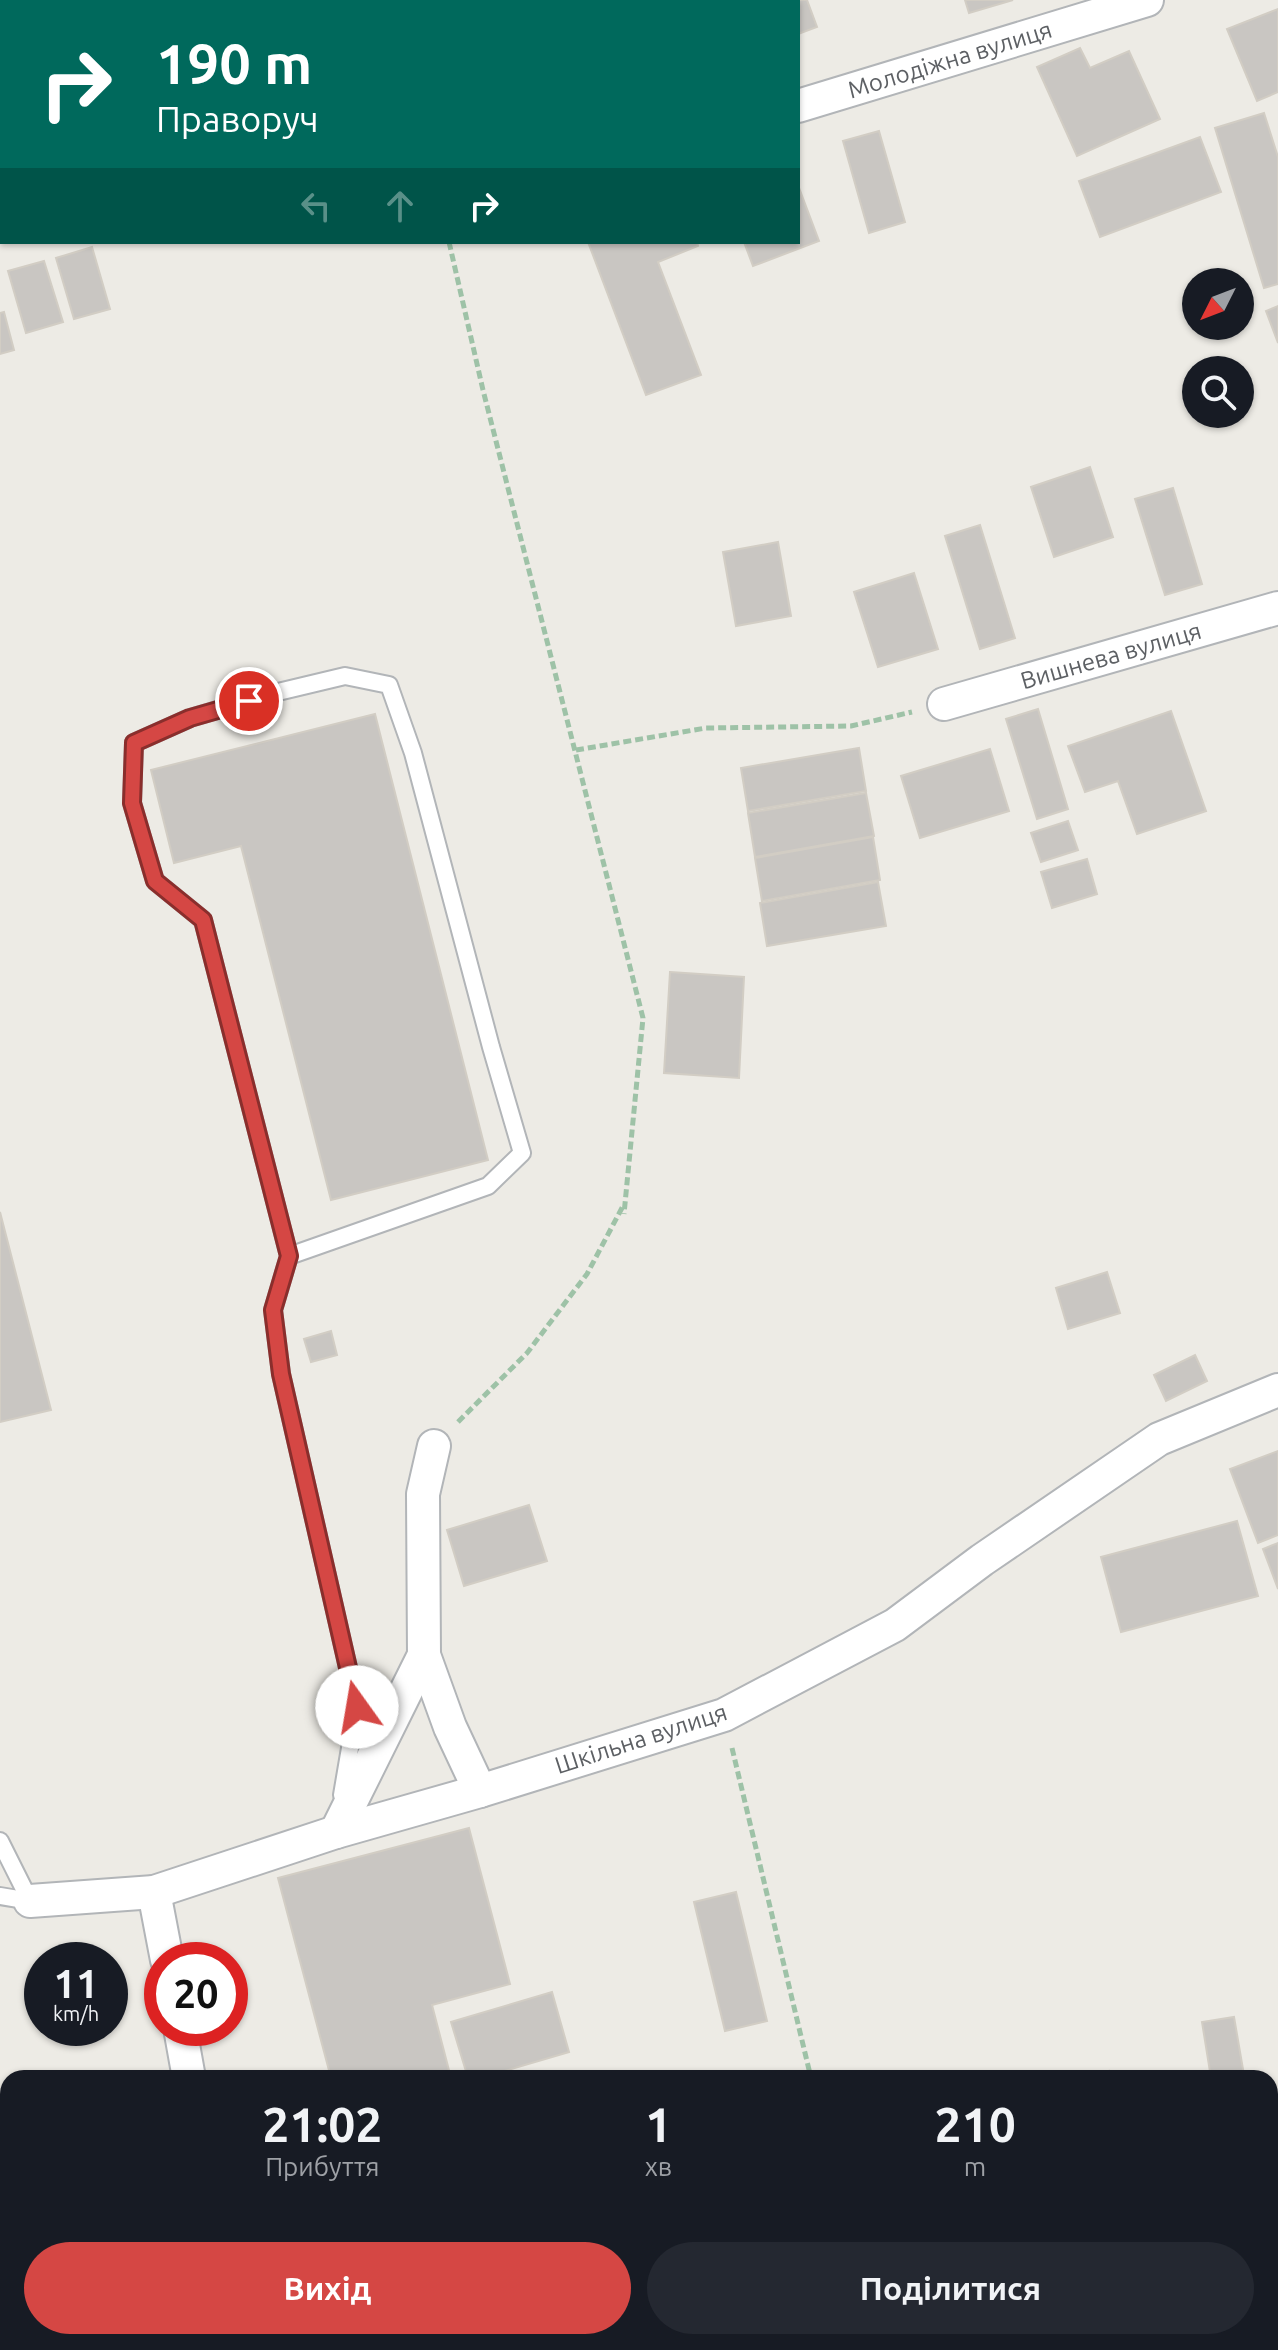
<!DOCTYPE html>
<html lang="uk">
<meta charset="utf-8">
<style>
:root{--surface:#171b24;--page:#242831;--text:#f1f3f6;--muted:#9ea1a6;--accent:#d54744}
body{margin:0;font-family:Ubuntu,sans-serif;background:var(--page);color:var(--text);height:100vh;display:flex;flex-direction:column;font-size:30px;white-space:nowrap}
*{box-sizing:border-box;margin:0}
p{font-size:26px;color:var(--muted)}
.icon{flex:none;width:44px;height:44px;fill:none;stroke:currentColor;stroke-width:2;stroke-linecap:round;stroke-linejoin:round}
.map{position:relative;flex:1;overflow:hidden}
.sheet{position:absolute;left:0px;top:2070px;width:1278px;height:280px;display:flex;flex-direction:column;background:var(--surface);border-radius:24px 24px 0 0;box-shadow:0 2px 6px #0004}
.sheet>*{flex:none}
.guide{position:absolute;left:0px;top:0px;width:800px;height:244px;box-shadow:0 2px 6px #0004;background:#00695c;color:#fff;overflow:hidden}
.needle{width:52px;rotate:228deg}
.tools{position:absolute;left:1182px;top:268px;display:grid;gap:16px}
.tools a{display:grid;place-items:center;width:72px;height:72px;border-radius:50%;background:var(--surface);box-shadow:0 2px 6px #0004;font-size:40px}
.speed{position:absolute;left:24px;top:1942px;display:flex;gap:16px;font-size:40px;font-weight:700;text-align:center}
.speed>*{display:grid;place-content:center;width:104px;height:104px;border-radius:50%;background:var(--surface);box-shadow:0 2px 6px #0004;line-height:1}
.speed small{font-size:20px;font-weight:400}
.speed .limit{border:12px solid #d22;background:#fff;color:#111}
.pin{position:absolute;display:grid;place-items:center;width:68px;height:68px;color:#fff;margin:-34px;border:4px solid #fff;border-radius:50%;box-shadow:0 2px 8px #0007}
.me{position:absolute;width:88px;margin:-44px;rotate:347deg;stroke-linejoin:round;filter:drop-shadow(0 0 6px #0008)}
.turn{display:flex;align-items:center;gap:28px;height:168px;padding:0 24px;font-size:36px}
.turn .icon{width:104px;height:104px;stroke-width:2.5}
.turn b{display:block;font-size:56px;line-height:68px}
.lanes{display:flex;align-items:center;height:76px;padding:0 24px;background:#0003;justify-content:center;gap:40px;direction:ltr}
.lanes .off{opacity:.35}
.eta{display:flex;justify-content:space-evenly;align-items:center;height:136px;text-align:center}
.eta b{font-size:48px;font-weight:600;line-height:56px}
.button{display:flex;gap:16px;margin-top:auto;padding:16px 24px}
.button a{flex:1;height:92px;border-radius:48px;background:var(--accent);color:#fff;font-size:32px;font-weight:600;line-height:92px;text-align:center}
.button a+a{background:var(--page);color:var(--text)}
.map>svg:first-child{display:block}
.building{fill:#c9c6c2;stroke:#d2cdc4;stroke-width:2}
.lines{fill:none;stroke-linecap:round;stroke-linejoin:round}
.service-casing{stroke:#b2b5b8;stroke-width:20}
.minor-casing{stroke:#b2b5b8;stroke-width:36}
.path{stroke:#9ec2a7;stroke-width:5;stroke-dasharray:8 4;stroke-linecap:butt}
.service{stroke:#fff;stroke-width:16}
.minor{stroke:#fff;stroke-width:32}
.route-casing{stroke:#8a2e2c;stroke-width:20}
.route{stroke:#d54744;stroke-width:14}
.labels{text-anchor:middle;stroke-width:6;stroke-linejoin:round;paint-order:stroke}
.street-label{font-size:24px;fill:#5d6064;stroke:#fff}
</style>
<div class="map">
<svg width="1278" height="2350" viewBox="0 0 1278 2350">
<rect width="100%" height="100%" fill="#edebe5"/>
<!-- building -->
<g class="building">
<path d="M624,0H696L697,2H625Z"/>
<path d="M763,0H807L817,27L798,34V2Z"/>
<path d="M965,0H1013L969,13Z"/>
<path d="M1278,9V92L1257,101L1227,29Z"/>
<path d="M1080,48L1090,68L1129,51L1160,119L1077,156L1037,67Z"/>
<path d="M1264,113L1278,157V284L1264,288L1215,128Z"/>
<path d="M879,131L905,222L869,233L843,141Z"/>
<path d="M1200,137L1221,192L1100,237L1079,181Z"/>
<path d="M798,185L819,241L753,266L744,242H798Z"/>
<path d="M588,242H697L698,246L658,262L701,375L646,395Z"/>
<path d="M92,247L110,309L74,319L56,258Z"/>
<path d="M44,261L63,322L26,333L8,271Z"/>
<path d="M1278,306V343L1266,311Z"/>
<path d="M4,312L14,350L0,354V313Z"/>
<path d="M1090,467L1113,537L1054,557L1031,487Z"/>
<path d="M1173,488L1202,584L1165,595L1135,499Z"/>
<path d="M980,525L1015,638L980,649L945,536Z"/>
<path d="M778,542L791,616L736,626L723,552Z"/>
<path d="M914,573L938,649L878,667L854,592Z"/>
<path d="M1038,709L1068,809L1037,819L1006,719Z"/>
<path d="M1171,711L1206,811L1137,834L1118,781L1085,792L1068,746Z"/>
<path d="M375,714L488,1160L331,1200L241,846L174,863L151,770Z"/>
<path d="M859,748L866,791L748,811L741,768Z"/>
<path d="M990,749L1009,811L920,838L901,776Z"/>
<path d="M866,793L874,836L755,857L748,813Z"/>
<path d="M1068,821L1078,850L1041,862L1031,833Z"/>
<path d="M873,837L880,880L762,901L755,858Z"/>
<path d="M1087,859L1097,894L1052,908L1041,872Z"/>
<path d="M878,882L886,926L767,946L760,903Z"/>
<path d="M670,972L744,977L739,1078L664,1073Z"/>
<path d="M0,1212L51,1410L0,1422Z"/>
<path d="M1107,1272L1120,1313L1068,1329L1056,1288Z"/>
<path d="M331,1331L337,1355L311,1362L304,1339Z"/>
<path d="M1195,1355L1207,1381L1166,1401L1154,1375Z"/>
<path d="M1278,1451V1535L1258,1543L1230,1469Z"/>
<path d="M529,1505L547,1561L464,1586L447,1530Z"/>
<path d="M1237,1521L1258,1596L1121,1632L1101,1557Z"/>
<path d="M1278,1543V1589L1263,1549Z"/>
<path d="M469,1828L510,1984L432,2005L451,2078H331L278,1878Z"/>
<path d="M736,1892L767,2021L725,2031L694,1902Z"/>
<path d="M552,1992L569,2052L481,2078H468L451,2022Z"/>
<path d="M1234,2017L1244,2075L1211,2078L1202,2022Z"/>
<path d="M1109,2071L1110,2078H1082V2075Z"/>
<path d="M1278,2148V2193L1271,2149Z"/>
<path d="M488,2342H559L560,2344L541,2350H490Z"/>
<path d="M712,2342H739L741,2350H714Z"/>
</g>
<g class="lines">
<defs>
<g id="service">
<path d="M289,1256L203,920L155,881L132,803L134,743L190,718L278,692L345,676L389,685L413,753L491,1047L522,1153L488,1186L289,1256L273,1310L281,1374L357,1707L342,1795"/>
<path d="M0,1841L30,1901"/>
<path d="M0,1896L30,1901"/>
</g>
<g id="minor">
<path d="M798,106L1147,0"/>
<path d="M944,704L1278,608"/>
<path d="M434,1446L423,1494L424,1655L450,1727L480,1791"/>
<path d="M336,1832L424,1655"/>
<path d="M154,1892L167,1960"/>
<path d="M30,1901L154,1892L336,1832L480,1791L724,1715L895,1625L982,1560L1159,1439L1278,1390"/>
<path d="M180,2028L189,2078"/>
<path d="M239,2342L240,2350"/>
</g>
</defs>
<!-- service casing -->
<use href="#service" class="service-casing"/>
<!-- minor casing -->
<use href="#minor" class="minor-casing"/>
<!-- path -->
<g class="path">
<path d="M397,0V2"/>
<path d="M449,242L483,390L643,1018L624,1214"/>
<path d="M576,750L706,728L851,726L912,712"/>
<path d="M458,1422L527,1353L587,1274L623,1206"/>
<path d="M732,1748L811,2078"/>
<path d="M1053,2350L1086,2342"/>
</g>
<!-- service -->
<use href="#service" class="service"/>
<!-- minor -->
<use href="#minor" class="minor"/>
</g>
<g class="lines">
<defs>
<path id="route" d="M249,701L190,718L134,743L132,803L155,881L203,920L289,1256L273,1310L281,1374L357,1707"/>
</defs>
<!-- route casing -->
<use href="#route" class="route-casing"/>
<!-- route -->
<use href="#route" class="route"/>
</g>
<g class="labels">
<!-- street labels -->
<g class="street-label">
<text transform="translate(950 60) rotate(-17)" y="8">Молодіжна вулиця</text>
<text transform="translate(1111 656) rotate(-16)" y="8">Вишнева вулиця</text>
<text transform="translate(641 1739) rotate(-18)" y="8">Шкільна вулиця</text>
</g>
</g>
</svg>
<div class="tools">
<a><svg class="needle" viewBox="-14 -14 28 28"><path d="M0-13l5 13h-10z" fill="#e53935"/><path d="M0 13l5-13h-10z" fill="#9ea1a6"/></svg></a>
<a><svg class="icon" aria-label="search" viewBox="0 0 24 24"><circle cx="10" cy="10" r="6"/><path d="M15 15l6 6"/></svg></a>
</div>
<div class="speed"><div>11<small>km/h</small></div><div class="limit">20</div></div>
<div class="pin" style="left:249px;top:701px;background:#d93025"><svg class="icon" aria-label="arrive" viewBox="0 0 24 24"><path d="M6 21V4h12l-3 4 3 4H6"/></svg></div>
<svg class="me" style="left:357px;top:1707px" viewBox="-20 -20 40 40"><circle r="19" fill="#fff"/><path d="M0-13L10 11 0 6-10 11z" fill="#d54744"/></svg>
<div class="guide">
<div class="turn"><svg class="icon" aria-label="right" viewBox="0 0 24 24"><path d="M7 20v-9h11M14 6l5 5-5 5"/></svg><div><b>190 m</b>Праворуч</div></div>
<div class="lanes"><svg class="icon off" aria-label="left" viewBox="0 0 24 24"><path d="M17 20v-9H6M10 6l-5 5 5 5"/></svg><svg class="icon off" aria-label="ahead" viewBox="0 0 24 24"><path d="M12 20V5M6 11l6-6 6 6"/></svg><svg class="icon" aria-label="right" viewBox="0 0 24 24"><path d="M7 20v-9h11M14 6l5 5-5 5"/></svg></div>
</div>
<section class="sheet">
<div class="eta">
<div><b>21:02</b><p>Прибуття</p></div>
<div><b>1</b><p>хв</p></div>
<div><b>210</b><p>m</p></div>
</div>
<div class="button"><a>Вихід</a><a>Поділитися</a></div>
</section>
</div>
